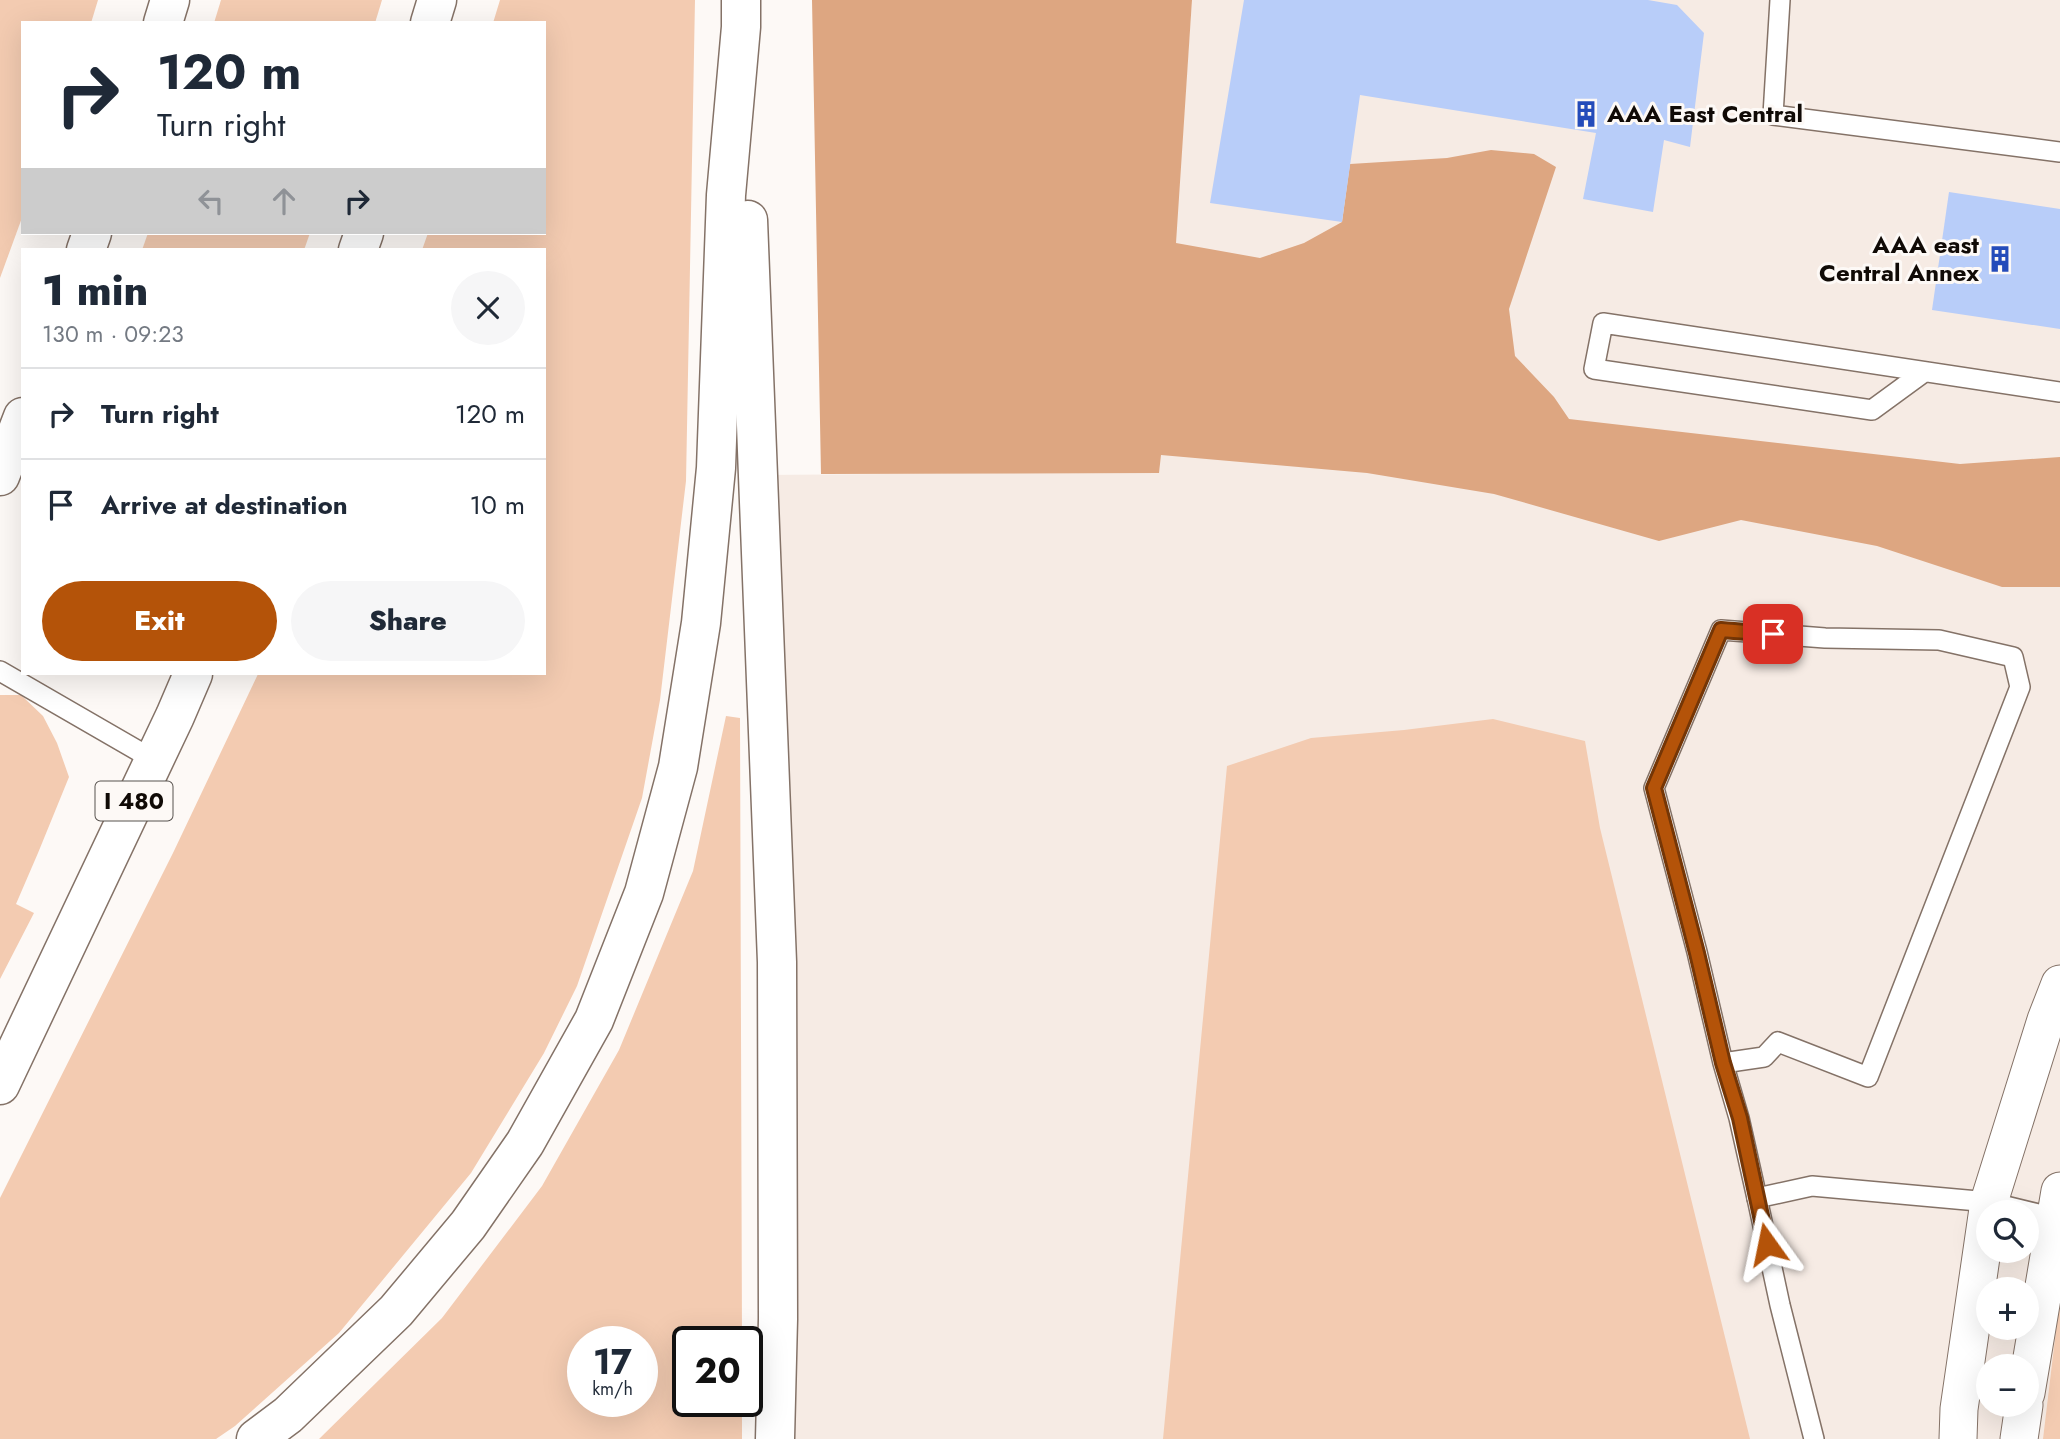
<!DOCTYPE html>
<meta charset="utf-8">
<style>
:root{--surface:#fff;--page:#f6f6f7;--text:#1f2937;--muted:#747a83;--line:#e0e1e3;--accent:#b45309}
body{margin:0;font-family:Jost,sans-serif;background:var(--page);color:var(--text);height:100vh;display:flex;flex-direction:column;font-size:26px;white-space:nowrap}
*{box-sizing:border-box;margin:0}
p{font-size:23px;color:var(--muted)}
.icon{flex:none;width:38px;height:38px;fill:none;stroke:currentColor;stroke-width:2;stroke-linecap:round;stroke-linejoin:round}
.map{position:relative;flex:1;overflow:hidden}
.details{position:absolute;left:21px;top:248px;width:525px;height:427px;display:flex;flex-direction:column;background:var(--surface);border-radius:0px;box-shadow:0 7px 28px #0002}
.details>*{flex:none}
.top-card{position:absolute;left:21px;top:21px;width:525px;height:214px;border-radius:0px;box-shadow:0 7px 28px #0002;background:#fff;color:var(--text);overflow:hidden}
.fabs{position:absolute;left:1976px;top:1200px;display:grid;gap:14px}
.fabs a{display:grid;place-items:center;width:63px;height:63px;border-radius:50%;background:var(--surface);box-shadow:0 7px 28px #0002;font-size:35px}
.speed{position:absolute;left:567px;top:1326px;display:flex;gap:14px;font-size:35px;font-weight:700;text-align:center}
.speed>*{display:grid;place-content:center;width:91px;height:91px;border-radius:50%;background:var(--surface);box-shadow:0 7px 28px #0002;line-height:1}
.speed small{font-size:18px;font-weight:400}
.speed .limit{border:4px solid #111;border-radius:10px;background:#fff;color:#111}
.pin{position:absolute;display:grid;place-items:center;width:60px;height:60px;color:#fff;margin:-30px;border-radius:14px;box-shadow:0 4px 10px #0006}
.me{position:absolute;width:77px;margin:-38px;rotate:348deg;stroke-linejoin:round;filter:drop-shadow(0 0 5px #0008)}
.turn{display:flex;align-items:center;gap:24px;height:147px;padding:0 21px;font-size:32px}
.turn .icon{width:91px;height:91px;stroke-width:2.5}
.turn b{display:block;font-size:49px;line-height:60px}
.lanes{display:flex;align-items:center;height:66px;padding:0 21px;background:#0003;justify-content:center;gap:35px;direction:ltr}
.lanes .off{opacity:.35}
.round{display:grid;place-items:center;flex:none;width:74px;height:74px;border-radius:37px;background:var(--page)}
.overview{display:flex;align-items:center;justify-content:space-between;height:119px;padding:0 21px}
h1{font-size:42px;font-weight:800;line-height:52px}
.primary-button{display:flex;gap:14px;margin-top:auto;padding:14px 21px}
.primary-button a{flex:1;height:80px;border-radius:42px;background:var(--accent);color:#fff;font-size:28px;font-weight:800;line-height:80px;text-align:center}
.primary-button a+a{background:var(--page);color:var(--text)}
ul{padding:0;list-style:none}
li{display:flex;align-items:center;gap:21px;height:91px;padding:0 21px;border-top:2px solid var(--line)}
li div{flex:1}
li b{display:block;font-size:26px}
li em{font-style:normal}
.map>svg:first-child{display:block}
.built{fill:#f6ebe4;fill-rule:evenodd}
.green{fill:#f3cbb1;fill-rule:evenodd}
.forest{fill:#dda681}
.building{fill:#b8cdf9}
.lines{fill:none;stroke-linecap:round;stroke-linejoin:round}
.lane-casing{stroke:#847267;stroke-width:22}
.street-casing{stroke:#847267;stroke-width:39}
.highway-casing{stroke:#847267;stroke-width:41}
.lane{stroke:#fff;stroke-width:19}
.street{stroke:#fff;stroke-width:37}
.highway{stroke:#fff;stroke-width:38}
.route-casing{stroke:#753606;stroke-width:18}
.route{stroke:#b45309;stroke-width:12}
.labels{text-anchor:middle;stroke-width:6;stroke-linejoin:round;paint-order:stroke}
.shield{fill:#fdf9f6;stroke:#57524e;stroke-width:2}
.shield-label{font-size:23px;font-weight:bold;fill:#100a06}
.poi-label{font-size:24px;font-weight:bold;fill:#100a06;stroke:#fdf9f6;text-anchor:start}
</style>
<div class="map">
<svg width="2060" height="1439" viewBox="0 0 2060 1439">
<rect width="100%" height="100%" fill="#fdf9f6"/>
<!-- built -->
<path class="built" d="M1192,0H2060V1439H775L758,475L1159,472ZM1988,1213H2026V1251H1988ZM1988,1290H2026V1328H1988ZM1988,1367H2026V1405H1988Z"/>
<!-- green -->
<g class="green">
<path d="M0,0H98L91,23H23V215L0,278Z"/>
<path d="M221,0H382L375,23H214Z"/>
<path d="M500,0H695L686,481L660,700L642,798L577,986L544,1053L471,1173L339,1333L235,1426L216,1439H0V1198L173,853L258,674H544V250H422L428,233H544V23H493Z"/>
<path d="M148,233H310L304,250H142Z"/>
<path d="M0,695H21L43,716L57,743L69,777L38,853L16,904L34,913L0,979Z"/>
<path d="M726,716L740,718L742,1342H688V1402H742V1439H319L442,1318L542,1186L619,1050L693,871ZM642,1342V1402H583V1342Z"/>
<path d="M1493,719L1585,741L1600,828L1750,1439H1163L1227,766L1311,738L1404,730Z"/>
<path d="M2060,1297V1439H2043Z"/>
</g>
<!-- forest -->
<path class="forest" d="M812,0H1192L1176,243L1260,258L1304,243L1342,222L1350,164L1447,158L1491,150L1534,154L1556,167L1509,309L1515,356L1554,397L1569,419L1960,464L2060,457V587H2002L1877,546L1741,520L1659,541L1494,494L1367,473L1161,455L1159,473L821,474Z"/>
<!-- building -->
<g class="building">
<path d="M1244,0H1648L1677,5L1704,33L1690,147L1664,140L1653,212L1583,199L1596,133L1360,95L1342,222L1210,203Z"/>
<path d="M1949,192L2060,209V329L1932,310Z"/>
</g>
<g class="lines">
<defs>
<g id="lane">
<path d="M1780,0L1773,115L2060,152"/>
<path d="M1924,372L1872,410L1594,369L1603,323L2060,392"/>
<path d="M0,671L154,760"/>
<path d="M1723,1063L1764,1057L1778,1042L1868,1077L2020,687L2013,657L1939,640L1825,638L1721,630L1654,788L1697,952L1723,1063L1739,1118L1757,1198"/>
<path d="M1814,1439L1780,1305L1757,1198L1812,1186L1989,1202L2055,1218"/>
</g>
<g id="street">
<path d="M2026,1393L2060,1191"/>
<path d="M1958,1439L1959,1409L1989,1202L2046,1020L2060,984"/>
<path d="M2019,1439L2024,1405"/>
</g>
<g id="highway">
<path d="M163,23L170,0"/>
<path d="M430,23L437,0"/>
<path d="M748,220L777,962L778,1319L775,1439"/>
<path d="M86,250L92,233"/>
<path d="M358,250L364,233"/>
<path d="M0,476L23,417"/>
<path d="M0,1085L175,716L193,674"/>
<path d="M256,1439L288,1415L396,1311L468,1225L525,1143L594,1020L644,893L678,767L701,623L716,468L726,195L741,27V0"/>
</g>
</defs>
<!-- lane casing -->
<use href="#lane" class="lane-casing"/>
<!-- street casing -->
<use href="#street" class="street-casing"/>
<!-- highway casing -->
<use href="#highway" class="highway-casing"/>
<!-- lane -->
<use href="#lane" class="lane"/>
<!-- street -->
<use href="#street" class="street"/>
<!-- highway -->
<use href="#highway" class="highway"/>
</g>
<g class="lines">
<defs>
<path id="route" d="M1767,1244L1740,1118L1723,1063L1697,953L1654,788L1721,630L1773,634"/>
</defs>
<!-- route casing -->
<use href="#route" class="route-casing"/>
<!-- route -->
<use href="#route" class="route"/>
</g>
<!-- icons -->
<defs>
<symbol id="building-bare" viewBox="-9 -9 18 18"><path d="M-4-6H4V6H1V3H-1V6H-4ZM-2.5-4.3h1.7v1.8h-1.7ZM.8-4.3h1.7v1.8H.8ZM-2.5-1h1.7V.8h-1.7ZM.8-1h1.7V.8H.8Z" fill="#244bba" stroke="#fdf9f6" stroke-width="2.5" paint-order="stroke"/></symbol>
</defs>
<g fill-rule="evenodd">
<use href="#building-bare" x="1567" y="95" width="38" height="38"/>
<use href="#building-bare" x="1981" y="240" width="38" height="38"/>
</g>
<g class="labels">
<!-- shield labels -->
<rect class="shield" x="95.5" y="781.5" width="77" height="39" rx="5"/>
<g class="shield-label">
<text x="134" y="809">I 480</text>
</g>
<!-- poi labels -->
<g class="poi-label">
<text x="1607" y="122">AAA East Central</text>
<text x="1979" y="253" text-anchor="end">AAA east<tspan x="1979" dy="28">Central Annex</tspan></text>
</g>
</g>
</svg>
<div class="fabs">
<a><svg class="icon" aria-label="search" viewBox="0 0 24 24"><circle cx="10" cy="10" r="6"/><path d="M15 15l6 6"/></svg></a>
<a>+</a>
<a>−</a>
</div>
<div class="speed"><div>17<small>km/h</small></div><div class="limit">20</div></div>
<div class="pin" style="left:1773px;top:634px;background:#d93025"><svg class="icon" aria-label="arrive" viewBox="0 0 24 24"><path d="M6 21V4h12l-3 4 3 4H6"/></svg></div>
<svg class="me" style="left:1767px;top:1244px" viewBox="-20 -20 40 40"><path d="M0-17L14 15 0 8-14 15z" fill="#b45309" stroke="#fff" stroke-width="4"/></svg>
<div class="top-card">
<div class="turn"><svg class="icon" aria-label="right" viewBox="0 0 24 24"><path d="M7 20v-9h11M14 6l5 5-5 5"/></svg><div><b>120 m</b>Turn right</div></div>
<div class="lanes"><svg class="icon off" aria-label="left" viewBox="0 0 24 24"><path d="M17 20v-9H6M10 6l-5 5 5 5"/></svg><svg class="icon off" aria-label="ahead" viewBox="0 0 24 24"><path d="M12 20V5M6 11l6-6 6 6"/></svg><svg class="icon" aria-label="right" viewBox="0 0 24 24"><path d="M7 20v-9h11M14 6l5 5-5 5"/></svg></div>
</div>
<section class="details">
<div class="overview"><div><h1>1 min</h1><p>130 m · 09:23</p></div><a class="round"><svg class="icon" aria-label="close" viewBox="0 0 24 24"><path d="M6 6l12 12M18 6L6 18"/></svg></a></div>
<ul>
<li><svg class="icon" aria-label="right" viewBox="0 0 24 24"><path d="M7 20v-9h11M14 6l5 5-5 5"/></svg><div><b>Turn right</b></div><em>120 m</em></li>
<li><svg class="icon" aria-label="arrive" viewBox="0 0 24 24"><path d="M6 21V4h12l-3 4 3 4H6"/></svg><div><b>Arrive at destination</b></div><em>10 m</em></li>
</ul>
<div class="primary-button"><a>Exit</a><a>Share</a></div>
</section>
</div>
